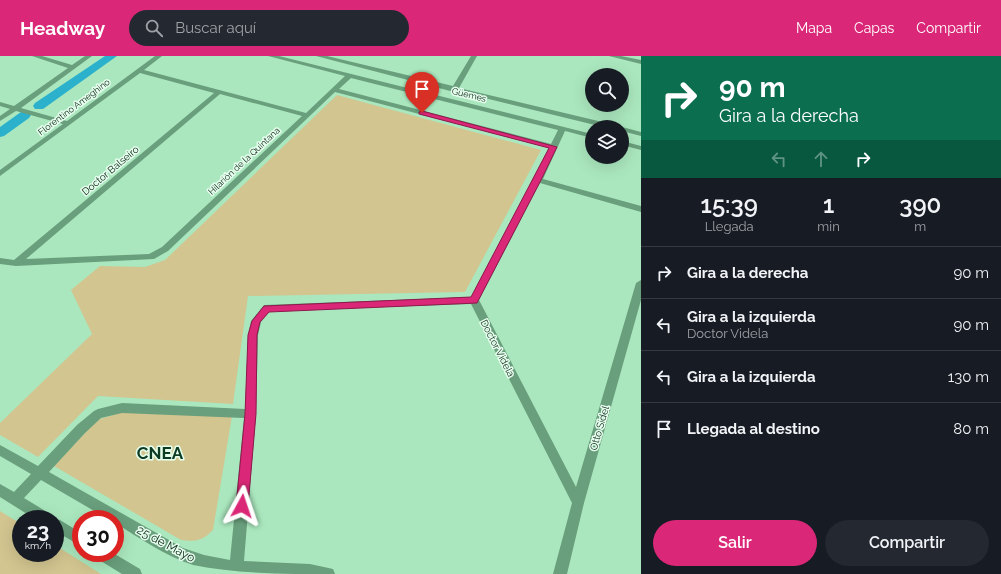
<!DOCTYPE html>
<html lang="es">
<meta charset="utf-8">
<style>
:root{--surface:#171b24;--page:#242831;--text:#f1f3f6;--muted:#9ea1a6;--line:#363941;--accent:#db2777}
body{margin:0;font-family:Raleway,sans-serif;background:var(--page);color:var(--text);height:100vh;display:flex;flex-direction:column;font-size:15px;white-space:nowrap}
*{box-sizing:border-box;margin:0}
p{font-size:13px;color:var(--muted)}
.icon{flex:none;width:22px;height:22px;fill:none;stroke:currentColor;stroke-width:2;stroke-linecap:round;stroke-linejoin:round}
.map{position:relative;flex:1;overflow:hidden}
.side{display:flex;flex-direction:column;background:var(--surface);width:360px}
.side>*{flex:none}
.hud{background:#0b6e4f;color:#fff;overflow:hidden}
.buttons{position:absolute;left:585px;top:12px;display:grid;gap:8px}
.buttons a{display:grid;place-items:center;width:44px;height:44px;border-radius:50%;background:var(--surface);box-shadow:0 4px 16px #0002;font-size:20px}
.speed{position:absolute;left:12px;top:454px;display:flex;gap:8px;font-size:20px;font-weight:700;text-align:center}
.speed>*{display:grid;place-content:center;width:52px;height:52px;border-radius:50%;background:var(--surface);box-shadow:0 4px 16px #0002;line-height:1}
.speed small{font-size:10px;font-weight:400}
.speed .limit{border:6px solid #d22;background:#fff;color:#111}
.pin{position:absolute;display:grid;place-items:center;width:34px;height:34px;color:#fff;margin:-41px -17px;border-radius:50% 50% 50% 0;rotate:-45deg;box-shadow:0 0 4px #0007}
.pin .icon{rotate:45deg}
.me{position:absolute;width:44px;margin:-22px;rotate:5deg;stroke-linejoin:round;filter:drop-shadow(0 0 3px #0008)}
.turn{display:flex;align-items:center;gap:14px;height:84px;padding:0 12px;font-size:18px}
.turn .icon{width:52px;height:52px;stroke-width:2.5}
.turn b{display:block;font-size:28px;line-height:34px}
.lanes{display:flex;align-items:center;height:38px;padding:0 12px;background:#0003;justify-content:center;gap:20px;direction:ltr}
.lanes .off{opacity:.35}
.eta{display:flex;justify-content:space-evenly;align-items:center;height:68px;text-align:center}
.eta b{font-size:24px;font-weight:600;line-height:28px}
.primary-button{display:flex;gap:8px;margin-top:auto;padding:8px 12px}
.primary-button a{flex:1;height:46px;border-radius:24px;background:var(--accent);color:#fff;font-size:16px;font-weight:600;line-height:46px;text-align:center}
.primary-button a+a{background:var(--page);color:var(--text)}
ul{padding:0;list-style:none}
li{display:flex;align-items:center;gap:12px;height:52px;padding:0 12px;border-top:1px solid var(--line)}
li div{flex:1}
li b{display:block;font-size:15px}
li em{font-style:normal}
header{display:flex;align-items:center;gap:24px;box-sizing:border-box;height:56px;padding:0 20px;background:var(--accent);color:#fff}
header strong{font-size:19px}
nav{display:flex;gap:22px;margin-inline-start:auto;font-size:14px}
.search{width:280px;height:36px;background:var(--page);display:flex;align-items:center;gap:10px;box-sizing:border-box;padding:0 14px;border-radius:22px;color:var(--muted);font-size:15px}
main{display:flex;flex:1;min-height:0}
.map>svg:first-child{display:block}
.green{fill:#d2c590}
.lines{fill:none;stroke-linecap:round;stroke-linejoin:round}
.canal{fill:#2bb1cc;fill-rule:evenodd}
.minor{fill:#699f7c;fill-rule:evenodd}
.route{fill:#db2777;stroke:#8e194d}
.labels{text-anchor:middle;stroke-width:3;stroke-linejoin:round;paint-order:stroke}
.far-street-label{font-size:9px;fill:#0e2718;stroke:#e6ffee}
.street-label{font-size:10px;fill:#0e2718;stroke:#e6ffee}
.near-street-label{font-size:12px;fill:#0e2718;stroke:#e6ffee}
.near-district-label{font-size:17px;font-weight:bold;fill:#0c3b22;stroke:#e6ffee}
</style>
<header>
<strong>Headway</strong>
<div class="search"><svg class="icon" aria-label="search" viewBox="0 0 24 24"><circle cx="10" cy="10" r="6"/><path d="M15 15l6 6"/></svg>Buscar aquí</div>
<nav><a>Mapa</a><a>Capas</a><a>Compartir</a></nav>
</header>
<main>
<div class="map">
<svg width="641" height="518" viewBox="0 0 641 518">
<rect width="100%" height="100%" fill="#aae7be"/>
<!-- green -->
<g class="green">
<path d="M337,39L541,94L465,236L248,240L233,348L98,340L38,401L0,379V367L92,278L71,234L100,210L145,211L165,204Z"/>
<path d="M122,356L232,360L213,474C202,485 196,486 181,484L54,410L97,364Z"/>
<path d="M0,455L21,468V497H55V489L101,518H0Z"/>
</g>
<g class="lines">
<!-- canal -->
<g class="canal">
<path d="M105,0H117L43,53H35L33,50L35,47Z"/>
<path d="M25,55L29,56L31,59L29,62L4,80L0,81V71L21,56Z"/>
</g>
<!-- minor -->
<g class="minor">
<path d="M32,0H42L72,9L85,0H92L21,52L67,65L155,0H162L144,14L306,57L345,20L268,0H279L592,78V82L565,75L543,123L641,150V156L540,127L479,244L576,431L636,227L641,224V244L584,447L567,518H553L572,447L471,248L270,255L261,266L258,279L256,358L244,505L310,508L333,513L335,518C288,518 237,518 193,509C165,500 140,482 115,467V463H108L41,424L24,442L52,459L53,462L60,464L81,477V490L55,475V463H35L0,441V428L14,436L31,418L0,400V389L38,410L77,369L94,355L98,353L122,347L245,353L248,279L251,265L264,249L471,241L549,92L335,36L168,195L154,203L16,210L0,208V202L14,204L214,37L140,17L0,120V114L63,68L16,55L0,65V60L10,53L0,50V46L14,50L68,12ZM351,22L558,74L551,88L339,33ZM220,38L302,60L162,191L149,198L26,203ZM122,357L244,362L230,504L204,499L183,492L49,416L85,377L101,362Z"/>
<path d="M316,0H327L453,30L471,0H477L459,32L615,69L616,71H603L456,35L454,36Z"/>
<path d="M609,0H621L641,4V8Z"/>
<path d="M621,71H622L641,76V80L622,75Z"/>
<path d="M622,85L641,90V94L622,89Z"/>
<path d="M94,497H113L140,513L142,518H122L96,502Z"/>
</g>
</g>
<!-- route -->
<path class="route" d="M422,55L557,91L541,124L477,247L269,256L260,266L257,279L256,358L248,450L246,454L242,456L238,454L236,450L245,358L248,279L252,265L264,250L471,241L549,92L419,58V56Z"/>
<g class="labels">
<!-- far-street labels -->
<g class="far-street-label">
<text transform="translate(469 39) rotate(14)" y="3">Güemes</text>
<text transform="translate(74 51) rotate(-37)" y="3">Florentino Ameghino</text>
<text transform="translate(244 105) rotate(-43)" y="3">Hilarión de la Quintana</text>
</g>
<!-- street labels -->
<g class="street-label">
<text transform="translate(110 114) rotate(-40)" y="4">Doctor Balseiro</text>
<text transform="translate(498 292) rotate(63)" y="4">Doctor Videla</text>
<text transform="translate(599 372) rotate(-74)" y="4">Otto Sidel</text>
</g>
<!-- near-street labels -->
<g class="near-street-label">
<text transform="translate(166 488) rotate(28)" y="4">25 de Mayo</text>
</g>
<!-- near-district labels -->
<g class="near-district-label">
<text x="160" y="403">CNEA</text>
</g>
</g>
</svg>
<div class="buttons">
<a><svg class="icon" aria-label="search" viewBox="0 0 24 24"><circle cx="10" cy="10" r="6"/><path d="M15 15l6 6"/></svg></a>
<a><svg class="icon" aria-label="layers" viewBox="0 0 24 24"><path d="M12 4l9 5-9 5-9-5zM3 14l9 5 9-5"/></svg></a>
</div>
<div class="speed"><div>23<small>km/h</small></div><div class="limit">30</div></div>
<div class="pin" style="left:422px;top:57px;background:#d93025"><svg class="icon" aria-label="arrive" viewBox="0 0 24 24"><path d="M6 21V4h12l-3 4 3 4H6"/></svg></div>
<svg class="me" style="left:242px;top:450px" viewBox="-20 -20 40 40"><path d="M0-17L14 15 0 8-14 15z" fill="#db2777" stroke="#fff" stroke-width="4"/></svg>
</div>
<section class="side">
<div class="hud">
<div class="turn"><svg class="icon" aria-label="right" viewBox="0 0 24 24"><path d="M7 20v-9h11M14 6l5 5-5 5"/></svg><div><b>90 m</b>Gira a la derecha</div></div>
<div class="lanes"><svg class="icon off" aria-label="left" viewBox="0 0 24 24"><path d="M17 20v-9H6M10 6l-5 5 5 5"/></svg><svg class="icon off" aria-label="ahead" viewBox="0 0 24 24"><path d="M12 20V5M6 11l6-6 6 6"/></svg><svg class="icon" aria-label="right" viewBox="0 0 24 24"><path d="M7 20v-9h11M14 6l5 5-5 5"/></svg></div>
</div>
<div class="eta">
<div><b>15:39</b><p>Llegada</p></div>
<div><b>1</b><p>min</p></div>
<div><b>390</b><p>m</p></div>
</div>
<ul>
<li><svg class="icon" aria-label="right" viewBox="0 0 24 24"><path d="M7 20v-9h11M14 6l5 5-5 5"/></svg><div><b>Gira a la derecha</b></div><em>90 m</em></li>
<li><svg class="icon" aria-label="left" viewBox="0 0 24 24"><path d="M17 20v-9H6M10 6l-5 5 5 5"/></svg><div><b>Gira a la izquierda</b><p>Doctor Videla</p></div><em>90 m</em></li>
<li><svg class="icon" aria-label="left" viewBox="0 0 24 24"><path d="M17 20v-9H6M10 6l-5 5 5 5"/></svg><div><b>Gira a la izquierda</b></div><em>130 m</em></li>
<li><svg class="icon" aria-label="arrive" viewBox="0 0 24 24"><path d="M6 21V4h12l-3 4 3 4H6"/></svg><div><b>Llegada al destino</b></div><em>80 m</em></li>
</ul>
<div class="primary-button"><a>Salir</a><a>Compartir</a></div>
</section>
</main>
